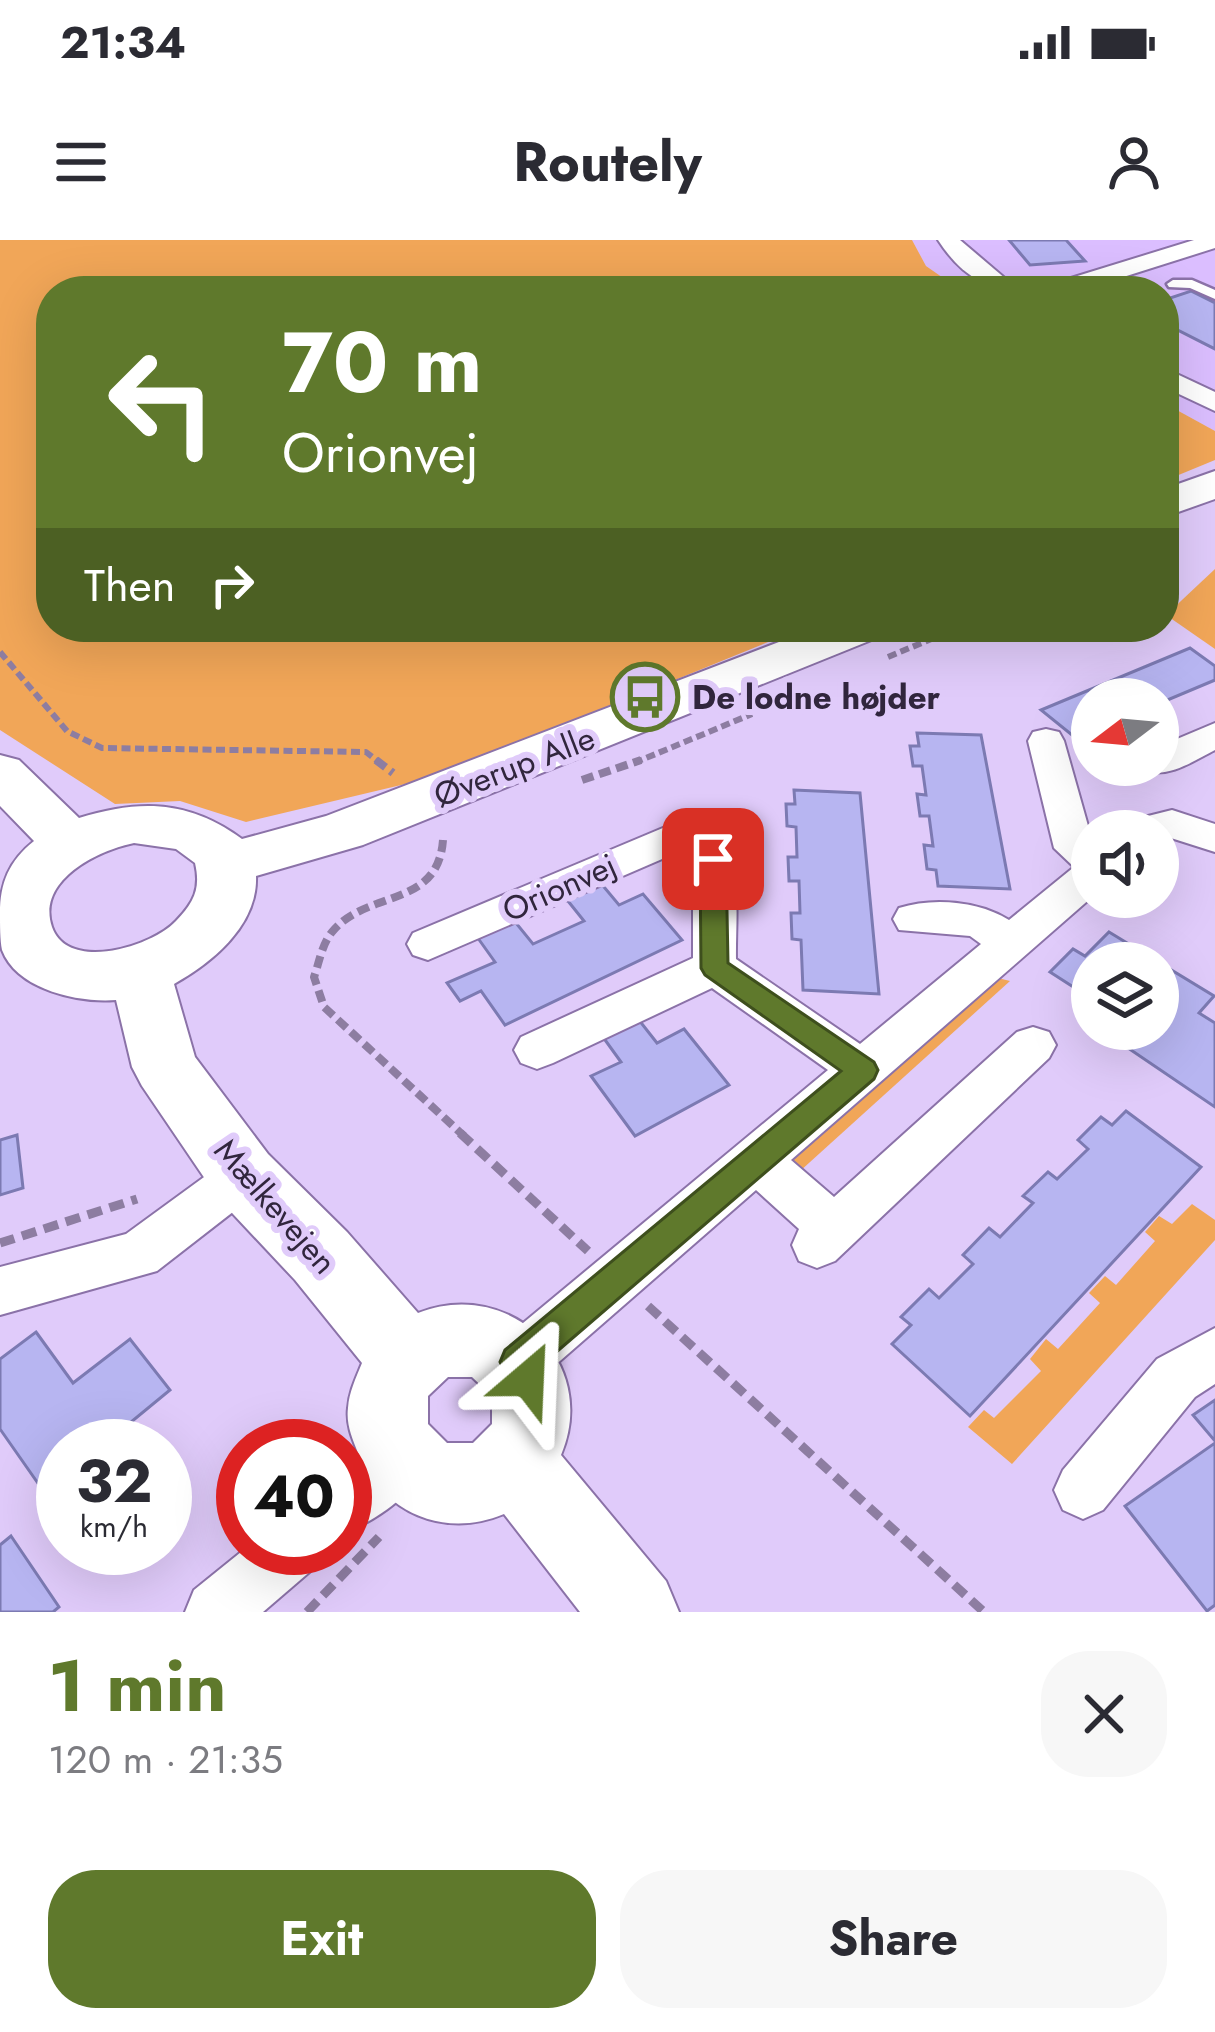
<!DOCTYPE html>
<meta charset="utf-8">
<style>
:root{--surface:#fff;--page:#f7f7f7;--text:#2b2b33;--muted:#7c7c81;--accent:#5f792c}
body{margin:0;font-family:Jost,sans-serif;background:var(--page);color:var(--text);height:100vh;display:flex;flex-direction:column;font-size:45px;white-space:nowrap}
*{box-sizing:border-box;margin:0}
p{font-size:39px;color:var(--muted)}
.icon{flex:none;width:66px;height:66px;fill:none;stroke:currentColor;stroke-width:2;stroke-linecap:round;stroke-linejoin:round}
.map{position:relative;height:1372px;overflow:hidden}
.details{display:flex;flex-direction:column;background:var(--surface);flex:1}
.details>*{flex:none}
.hud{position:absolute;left:36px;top:36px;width:1143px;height:366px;border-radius:48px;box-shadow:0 12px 48px #0002;background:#5f792c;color:#fff;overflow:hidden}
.needle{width:78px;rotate:254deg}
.buttons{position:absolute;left:1071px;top:438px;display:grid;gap:24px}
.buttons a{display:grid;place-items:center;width:108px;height:108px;border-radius:50%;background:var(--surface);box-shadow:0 12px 48px #0002;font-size:60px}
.speed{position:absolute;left:36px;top:1179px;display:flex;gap:24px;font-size:60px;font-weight:700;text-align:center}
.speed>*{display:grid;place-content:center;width:156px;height:156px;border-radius:50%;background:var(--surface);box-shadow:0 12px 48px #0002;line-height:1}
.speed small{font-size:30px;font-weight:400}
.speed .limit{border:18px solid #d22;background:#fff;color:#111}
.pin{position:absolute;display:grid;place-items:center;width:102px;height:102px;color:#fff;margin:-51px;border-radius:24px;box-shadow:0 6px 18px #0006}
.me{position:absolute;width:132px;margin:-66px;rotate:26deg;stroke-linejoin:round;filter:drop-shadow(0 0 9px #0008)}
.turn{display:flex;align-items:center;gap:42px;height:252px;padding:0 48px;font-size:54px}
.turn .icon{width:156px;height:156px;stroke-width:2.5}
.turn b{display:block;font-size:84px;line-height:102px}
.then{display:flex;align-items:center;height:114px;padding:0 48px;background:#0003;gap:24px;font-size:45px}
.round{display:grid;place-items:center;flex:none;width:126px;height:126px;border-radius:48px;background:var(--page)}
.overview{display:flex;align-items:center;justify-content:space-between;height:204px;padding:0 48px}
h1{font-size:72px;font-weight:700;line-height:90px;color:var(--accent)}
.action{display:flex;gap:24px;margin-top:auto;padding:24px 48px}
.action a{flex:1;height:138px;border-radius:48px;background:var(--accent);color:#fff;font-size:48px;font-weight:700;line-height:138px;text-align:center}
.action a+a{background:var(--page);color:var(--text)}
.status{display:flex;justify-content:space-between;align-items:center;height:84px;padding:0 60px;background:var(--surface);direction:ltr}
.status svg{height:33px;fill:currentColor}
header{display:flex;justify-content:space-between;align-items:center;height:156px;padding:0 48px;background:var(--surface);font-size:54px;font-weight:700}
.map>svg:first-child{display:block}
.built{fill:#dbbeff}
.green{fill:#f1a658}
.building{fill:#b7b5f1;stroke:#7c7ab2;stroke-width:3}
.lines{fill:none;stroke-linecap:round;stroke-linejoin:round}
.lane-casing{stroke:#8b72a8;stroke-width:5}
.street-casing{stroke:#8b72a8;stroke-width:4}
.secondary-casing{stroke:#8b72a8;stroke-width:4}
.path-far2{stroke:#8d7da1;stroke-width:6;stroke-dasharray:9 4.5;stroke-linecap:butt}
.path-far1{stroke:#8d7da1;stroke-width:8;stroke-dasharray:12 6;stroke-linecap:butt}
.path{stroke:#8d7da1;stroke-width:9;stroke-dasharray:15 8;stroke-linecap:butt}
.lane{fill:#fff;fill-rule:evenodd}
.street{fill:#fff;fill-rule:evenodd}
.secondary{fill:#fff;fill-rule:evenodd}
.route{fill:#5f792c;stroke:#3e4f1d;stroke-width:3}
.labels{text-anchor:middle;stroke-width:12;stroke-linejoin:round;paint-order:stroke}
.poi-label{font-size:33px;font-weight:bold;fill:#31263d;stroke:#e0cbfa;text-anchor:start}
.street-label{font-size:33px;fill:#31263d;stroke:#e0cbfa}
</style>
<div class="status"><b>21:34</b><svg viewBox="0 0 49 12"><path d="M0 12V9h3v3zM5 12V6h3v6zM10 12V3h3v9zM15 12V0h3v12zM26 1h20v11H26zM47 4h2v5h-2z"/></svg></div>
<header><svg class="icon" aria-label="menu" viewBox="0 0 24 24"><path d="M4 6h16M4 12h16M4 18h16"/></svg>Routely<svg class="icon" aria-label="person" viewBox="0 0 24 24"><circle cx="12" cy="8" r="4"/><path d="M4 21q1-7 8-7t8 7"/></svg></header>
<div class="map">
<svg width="1215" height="1372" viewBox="0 0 1215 1372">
<rect width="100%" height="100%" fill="#e0cbfa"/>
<!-- built -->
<path class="built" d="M912,0H1215V191L1164,163V51H962L926,26Z"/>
<!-- green -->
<g class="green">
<path d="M0,0H912L926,26L962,51H51V387H805L439,536L246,582L180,561L115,564L0,490Z"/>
<path d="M1164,163L1215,191V220L1164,241Z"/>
<path d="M1215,329V409L1166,375Z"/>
<path d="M994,737L1010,741L799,932L786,918Z"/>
<path d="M1192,964L1215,980V1000L1012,1224L968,1187L984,1170L994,1178L1041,1131L1030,1119L1046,1099L1058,1109L1100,1063L1089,1053L1105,1036L1116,1045L1155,1001L1145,992L1159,976L1172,984Z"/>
</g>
<!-- building -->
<g class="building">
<path d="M1009,0H1066L1085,21L1030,25Z"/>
<path d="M1191,51L1215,63V109L1164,83V60Z"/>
<path d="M1190,408L1215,426V440L1158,464V459H1092V493L1077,499L1041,470Z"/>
<path d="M917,493L981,495L1010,649L938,646L936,630L927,629L924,605L933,606L929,576H920L917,554L926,555L922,526H913L910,506H919Z"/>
<path d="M794,550L860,553L879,754L803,750L801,700L792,699L791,673H800L799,641H789L788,617H797L796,587L787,586L786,564H795Z"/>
<path d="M599,641L619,665L643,654L682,700L505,785L481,751L460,761L447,743L495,722L475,694L512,678L533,704L584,681L564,656Z"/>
<path d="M1109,692L1214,756L1199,773L1215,783V867L1100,789H1158V723H1092V759L1050,732L1073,709L1085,716Z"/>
<path d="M635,775L657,803L684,789L729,845L635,896L591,836L621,822L600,793Z"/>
<path d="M1126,871L1201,927L970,1176L892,1104L911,1085L901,1077L929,1049L939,1058L973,1024L963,1015L989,988L1000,997L1033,963L1023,956L1048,932L1057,939L1088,909L1078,900L1101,877L1112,885Z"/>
<path d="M17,895L23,948L0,955V900Z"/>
<path d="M36,1092L73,1143L130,1099L170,1150L114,1196L121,1206H63V1279L0,1189V1119Z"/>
<path d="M1215,1160V1201L1193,1175Z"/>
<path d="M1215,1203V1365L1207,1371L1125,1266Z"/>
<path d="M11,1296L59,1367L53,1372H0V1305Z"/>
</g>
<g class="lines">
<defs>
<path id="lane" d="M1173,40H1192L1215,50V59L1190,48L1169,47L1167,44Z"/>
<g id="street">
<path d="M938,0H960L1020,51C984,51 958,31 938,0Z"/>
<path d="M1194,0H1215V8L1079,51H1042L1045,46Z"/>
<path d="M1164,128L1215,152V171L1164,147Z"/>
<path d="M1215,483V510C1193,521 1170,538 1145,531L1141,525H1158V507Z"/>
<path d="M1046,489L1059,492L1064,501L1092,600V657L791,920L834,957L1017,792L1033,787L1049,792L1056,805L1049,818L835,1021L817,1028L799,1021L792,1005L799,989L756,950L537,1141L518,1148L499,1141L491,1122L499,1103L828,830L712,748L553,823L537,829L521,823L514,810L521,797L693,718V622L683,610L428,720L413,715L407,704L413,693L689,577C748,594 735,671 736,719L860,804L981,704L970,696L899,690L893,679L899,668C933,657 979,661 1009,680L1074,627L1054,608L1028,501L1033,492Z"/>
<path d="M1172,570L1215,584V612L1171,598L1158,601V591H1122L1128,581Z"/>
<path d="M243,914L260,921L267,936L260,951L157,1031L0,1075V1027L126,994L226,921Z"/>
<path d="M1215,1088V1144L1195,1157L1103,1270L1083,1279L1063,1270L1054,1250L1063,1230L1157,1119Z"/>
<path d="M401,1192L421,1200L429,1220C416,1253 378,1279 345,1293V1228L381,1200Z"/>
<path d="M246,1308H322L313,1329L263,1372H185L194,1350Z"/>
</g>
<g id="secondary">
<path d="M1215,231V259L1164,277V249Z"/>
<path d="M818,387H886L879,397L363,605L256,636C258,685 213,722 174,744L195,817L268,914L347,992L418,1073C510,1037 600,1122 561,1215L666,1341L679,1372H580L504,1274C444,1299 383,1273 358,1213C352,1198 346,1184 348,1168C349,1152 356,1138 362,1123L295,1040L218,958L142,846L132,827L116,760C79,763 17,750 2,710C0,700 0,685 0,673C0,643 9,621 34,601L0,566V515L19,520L79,578C140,559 189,560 242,599L326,576ZM134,603L176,609L195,623C201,649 194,662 176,681C153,706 68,733 52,687C36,640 99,610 134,603ZM448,1137H472L492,1156V1184L473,1203H447L428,1184V1156Z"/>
</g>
</defs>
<!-- lane casing -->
<use href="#lane" class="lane-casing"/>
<!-- street casing -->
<use href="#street" class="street-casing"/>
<!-- secondary casing -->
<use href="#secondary" class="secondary-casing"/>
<!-- path-far2 -->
<g class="path-far2">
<path d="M0,412L67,491L102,508L366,512L380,523"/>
<path d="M888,417L960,387"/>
<path d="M634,523L752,474"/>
</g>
<!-- path-far1 -->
<g class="path-far1">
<path d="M376,520L393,533"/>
<path d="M582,540L641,520"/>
<path d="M443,600C438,669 367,649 332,692C322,704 319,723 314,737L324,767L464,896"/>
</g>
<!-- path -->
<g class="path">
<path d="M460,893L588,1011"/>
<path d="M0,1003L137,959"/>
<path d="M648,1066L984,1372"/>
<path d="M307,1372L379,1297"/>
</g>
<!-- lane -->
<use href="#lane" class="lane"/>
<!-- street -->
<use href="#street" class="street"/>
<!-- secondary -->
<use href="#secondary" class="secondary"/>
</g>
<!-- route -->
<path class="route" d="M713,609L726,619L728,723L874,822L878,830L874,839L540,1126L546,1139L541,1151L528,1157C512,1150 507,1138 500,1122L505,1110L841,831L705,735L701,728L700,619Z"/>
<!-- icons -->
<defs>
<symbol id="bus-ring" viewBox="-11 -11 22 22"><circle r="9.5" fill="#e0cbfa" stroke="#5f792c" stroke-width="1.5"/><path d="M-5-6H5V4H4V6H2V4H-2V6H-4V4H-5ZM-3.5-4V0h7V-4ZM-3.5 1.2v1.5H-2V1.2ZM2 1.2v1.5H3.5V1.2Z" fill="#5f792c"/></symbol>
</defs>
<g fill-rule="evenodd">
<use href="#bus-ring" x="607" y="419" width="76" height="76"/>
</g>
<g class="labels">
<!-- poi labels -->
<g class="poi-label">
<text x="692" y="469">De lodne højder</text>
</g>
<!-- street labels -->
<g class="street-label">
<text transform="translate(514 526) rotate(-21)" y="12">Øverup Alle</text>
<text transform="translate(559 647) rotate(-24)" y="12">Orionvej</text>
<text transform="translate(276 966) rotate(49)" y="12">Mælkevejen</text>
</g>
</g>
</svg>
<div class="buttons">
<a><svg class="needle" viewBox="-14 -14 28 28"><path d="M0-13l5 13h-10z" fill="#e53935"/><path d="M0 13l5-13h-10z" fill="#7c7c81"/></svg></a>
<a><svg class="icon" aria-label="sound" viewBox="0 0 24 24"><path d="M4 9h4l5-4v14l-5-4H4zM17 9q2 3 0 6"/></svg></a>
<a><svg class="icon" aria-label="layers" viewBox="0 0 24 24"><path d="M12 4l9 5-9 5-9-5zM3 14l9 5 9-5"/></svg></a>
</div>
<div class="speed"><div>32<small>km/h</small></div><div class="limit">40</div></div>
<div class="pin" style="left:713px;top:619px;background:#d93025"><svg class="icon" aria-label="arrive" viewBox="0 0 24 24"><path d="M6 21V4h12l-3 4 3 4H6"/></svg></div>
<svg class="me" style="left:528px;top:1139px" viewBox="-20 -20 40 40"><path d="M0-17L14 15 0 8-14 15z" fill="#5f792c" stroke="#fff" stroke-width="4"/></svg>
<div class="hud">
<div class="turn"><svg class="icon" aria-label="left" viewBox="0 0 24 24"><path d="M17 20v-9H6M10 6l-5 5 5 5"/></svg><div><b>70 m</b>Orionvej</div></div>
<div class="then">Then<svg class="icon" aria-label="right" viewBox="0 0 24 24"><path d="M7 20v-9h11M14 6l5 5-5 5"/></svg></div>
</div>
</div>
<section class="details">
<div class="overview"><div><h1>1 min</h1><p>120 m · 21:35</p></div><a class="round"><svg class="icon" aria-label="close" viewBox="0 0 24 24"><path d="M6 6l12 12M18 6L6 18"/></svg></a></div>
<div class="action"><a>Exit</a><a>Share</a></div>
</section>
